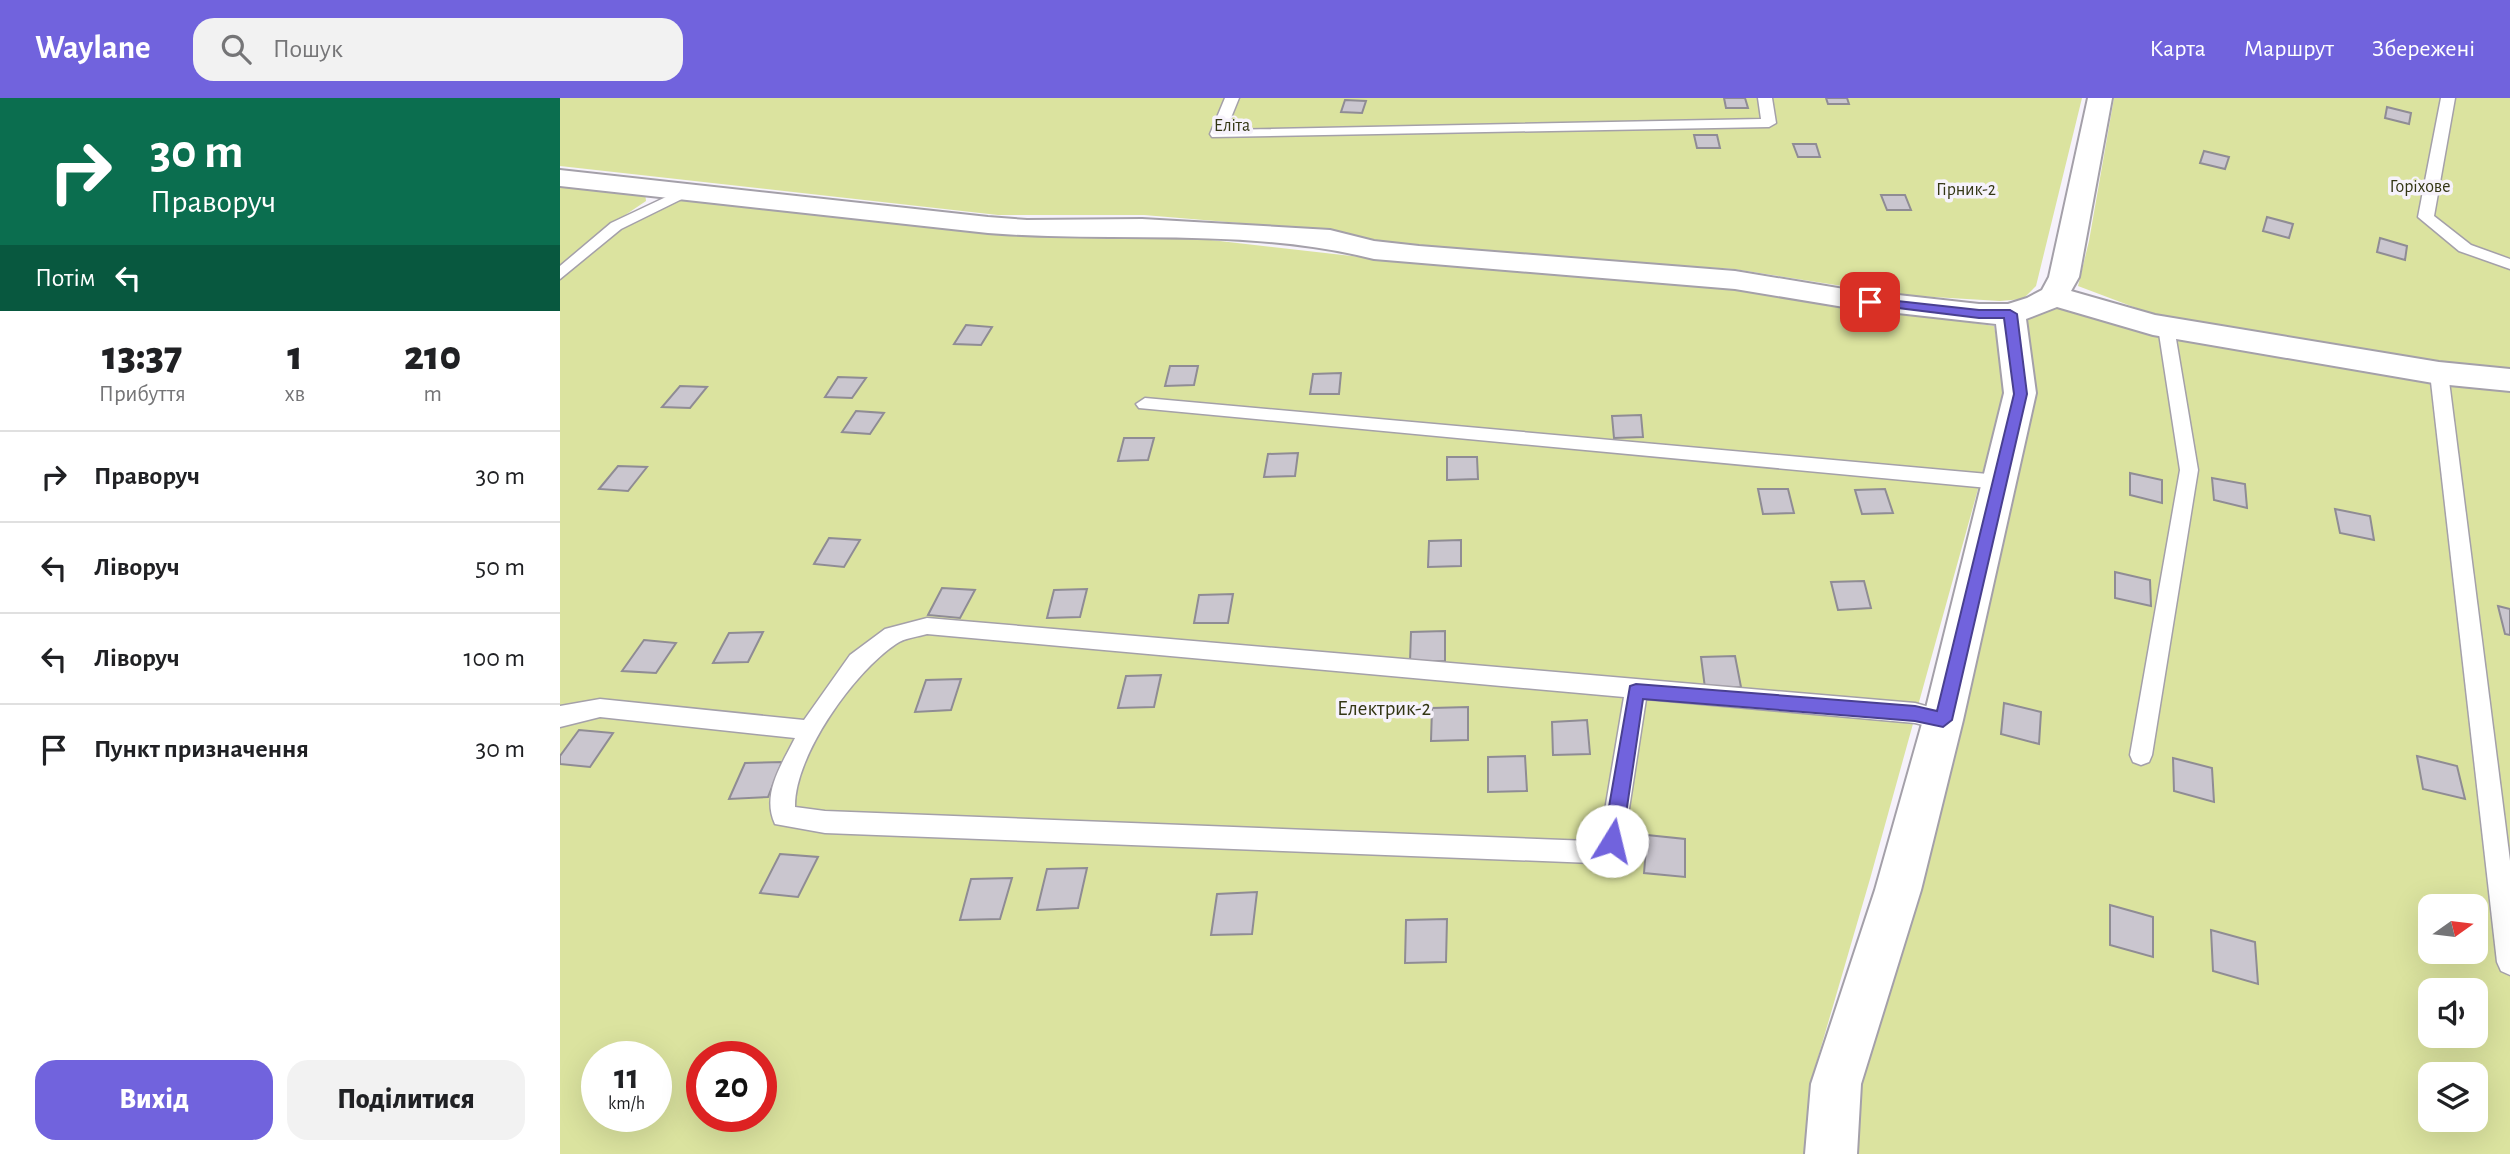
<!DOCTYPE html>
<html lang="uk">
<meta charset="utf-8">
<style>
:root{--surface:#fff;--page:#f2f2f2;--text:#202124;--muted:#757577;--line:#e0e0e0;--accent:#7163dd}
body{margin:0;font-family:"Alegreya Sans",sans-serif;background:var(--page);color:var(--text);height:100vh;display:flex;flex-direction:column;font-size:26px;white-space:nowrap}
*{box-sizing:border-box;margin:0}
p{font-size:23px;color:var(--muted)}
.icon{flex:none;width:38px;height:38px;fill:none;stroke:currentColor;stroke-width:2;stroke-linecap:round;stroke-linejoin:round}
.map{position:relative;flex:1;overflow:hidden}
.details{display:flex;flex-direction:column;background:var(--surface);width:560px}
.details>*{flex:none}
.guide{background:#0b6e4f;color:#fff;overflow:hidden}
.needle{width:46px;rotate:76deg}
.buttons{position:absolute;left:1858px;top:796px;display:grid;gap:14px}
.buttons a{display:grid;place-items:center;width:70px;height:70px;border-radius:14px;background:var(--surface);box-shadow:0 7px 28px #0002;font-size:35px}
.speed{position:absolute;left:21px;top:943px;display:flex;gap:14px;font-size:35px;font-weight:700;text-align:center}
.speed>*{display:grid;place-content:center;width:91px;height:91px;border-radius:50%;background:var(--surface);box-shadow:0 7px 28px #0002;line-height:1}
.speed small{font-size:18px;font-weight:400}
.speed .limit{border:10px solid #d22;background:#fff;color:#111}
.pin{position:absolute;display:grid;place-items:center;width:60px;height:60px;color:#fff;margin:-30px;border-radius:14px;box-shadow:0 4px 10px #0006}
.me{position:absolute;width:77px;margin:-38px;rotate:9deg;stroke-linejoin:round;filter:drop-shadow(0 0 5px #0008)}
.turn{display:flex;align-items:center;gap:24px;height:147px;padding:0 35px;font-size:32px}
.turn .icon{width:91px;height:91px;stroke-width:2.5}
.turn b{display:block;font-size:49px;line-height:60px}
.then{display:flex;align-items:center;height:66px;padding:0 35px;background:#0003;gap:14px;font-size:26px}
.eta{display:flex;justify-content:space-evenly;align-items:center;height:119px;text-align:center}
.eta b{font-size:42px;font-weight:800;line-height:49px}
.action{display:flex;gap:14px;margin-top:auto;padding:14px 35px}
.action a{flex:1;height:80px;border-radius:21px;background:var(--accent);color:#fff;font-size:28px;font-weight:800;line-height:80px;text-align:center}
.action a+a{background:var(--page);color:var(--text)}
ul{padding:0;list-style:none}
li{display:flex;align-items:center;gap:21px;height:91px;padding:0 35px;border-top:2px solid var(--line)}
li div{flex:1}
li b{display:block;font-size:26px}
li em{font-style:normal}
header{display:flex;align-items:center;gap:42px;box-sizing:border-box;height:98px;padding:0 35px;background:var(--accent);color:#fff}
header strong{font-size:33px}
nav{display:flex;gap:38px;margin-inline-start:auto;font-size:24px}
.search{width:490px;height:63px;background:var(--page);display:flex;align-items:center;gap:18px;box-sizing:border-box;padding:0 24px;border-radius:21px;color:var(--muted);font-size:26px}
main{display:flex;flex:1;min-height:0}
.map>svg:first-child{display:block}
.green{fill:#dbe39f;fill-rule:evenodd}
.building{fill:#cac6cf;stroke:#8f8c94;stroke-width:2}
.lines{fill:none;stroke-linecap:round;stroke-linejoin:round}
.lane-casing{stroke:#a4a0a9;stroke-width:3}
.street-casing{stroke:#a4a0a9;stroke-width:4}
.lane{fill:#fff;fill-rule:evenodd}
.street{fill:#fff;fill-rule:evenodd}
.route{fill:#7163dd;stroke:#494090;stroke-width:2}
.labels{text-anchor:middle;stroke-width:7;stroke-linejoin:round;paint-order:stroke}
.far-park-label{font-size:18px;fill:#333614;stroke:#f6f2fb}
.park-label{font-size:21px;fill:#333614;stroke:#f6f2fb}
</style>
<header>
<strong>Waylane</strong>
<div class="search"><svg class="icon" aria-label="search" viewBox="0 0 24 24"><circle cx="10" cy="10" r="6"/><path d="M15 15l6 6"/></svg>Пошук</div>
<nav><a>Карта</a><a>Маршрут</a><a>Збережені</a></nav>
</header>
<main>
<section class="details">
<div class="guide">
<div class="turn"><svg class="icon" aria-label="right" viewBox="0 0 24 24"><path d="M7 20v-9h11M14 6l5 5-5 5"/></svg><div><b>30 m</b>Праворуч</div></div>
<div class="then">Потім<svg class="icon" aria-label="left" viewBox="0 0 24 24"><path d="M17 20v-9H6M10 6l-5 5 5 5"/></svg></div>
</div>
<div class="eta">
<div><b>13:37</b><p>Прибуття</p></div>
<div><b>1</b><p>хв</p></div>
<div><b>210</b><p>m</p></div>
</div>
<ul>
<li><svg class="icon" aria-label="right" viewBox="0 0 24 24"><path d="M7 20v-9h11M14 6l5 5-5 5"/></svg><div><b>Праворуч</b></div><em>30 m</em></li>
<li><svg class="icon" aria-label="left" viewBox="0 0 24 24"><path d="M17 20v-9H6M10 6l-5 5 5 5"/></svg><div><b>Ліворуч</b></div><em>50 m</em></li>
<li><svg class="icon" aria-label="left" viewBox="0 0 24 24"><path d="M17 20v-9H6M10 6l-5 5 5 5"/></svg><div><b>Ліворуч</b></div><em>100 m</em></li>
<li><svg class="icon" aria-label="arrive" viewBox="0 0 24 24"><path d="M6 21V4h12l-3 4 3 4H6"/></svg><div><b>Пункт призначення</b></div><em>30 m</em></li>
</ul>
<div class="action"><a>Вихід</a><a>Поділитися</a></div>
</section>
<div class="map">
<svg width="1950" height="1056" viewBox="0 0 1950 1056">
<rect width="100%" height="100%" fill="#f6f2fb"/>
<!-- green -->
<g class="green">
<path d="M0,0H1522L1476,188L1463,201L1440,203L1340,197L1174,171L858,151L761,132L584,117H438L0,68Z"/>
<path d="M1554,0H1950V274L1877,267L1600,219L1518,188L1529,143Z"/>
<path d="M0,85L85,94L86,103L43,132L125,101L581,134L853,165L1166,189L1434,228L1446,290L1310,781L1252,980L1247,1056H0ZM37,959H96V1018H37ZM142,959H201V1018H142Z"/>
<path d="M1505,208L1592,233L1913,290L1950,293V1056H1293L1296,1001L1391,655L1476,301L1466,221ZM1871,808H1916V854H1871ZM1871,892H1916V938H1871ZM1871,976H1916V1022H1871Z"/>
</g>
<!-- building -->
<g class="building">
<path d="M1164,0H1185L1188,10H1166Z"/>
<path d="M1266,0H1287L1289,6H1268Z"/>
<path d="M785,2L806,3L802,15L781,14Z"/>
<path d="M1827,9L1851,15L1849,26L1825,20Z"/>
<path d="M1134,37H1157L1160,50H1137Z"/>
<path d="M1233,46H1256L1260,59H1238Z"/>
<path d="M1644,53L1669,59L1665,71L1640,65Z"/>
<path d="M1321,97H1345L1351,112H1327Z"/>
<path d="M1707,119L1733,126L1729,140L1703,133Z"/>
<path d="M1820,140L1847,148L1845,162L1817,154Z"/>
<path d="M406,227L432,229L421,247L394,246Z"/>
<path d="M610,268H638L634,287L605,288Z"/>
<path d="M781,275L779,296H750L753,276Z"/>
<path d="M278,279L306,280L292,300L265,299Z"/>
<path d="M120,288L147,289L130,310L102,309Z"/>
<path d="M296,313L324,315L310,336L282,334Z"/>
<path d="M1081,317L1083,339L1054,340L1052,318Z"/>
<path d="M564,340H594L588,362L558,363Z"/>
<path d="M738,355L735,378L704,379L708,356Z"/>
<path d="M887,359H917L918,381L887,382Z"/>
<path d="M58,368L87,369L68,393L39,391Z"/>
<path d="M1570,375L1602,382V405L1570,397Z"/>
<path d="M1652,380L1685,386L1687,410L1654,402Z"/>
<path d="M1198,391H1228L1234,415L1203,416Z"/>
<path d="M1325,391L1333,415L1302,416L1295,392Z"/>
<path d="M1775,411L1810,418L1814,442L1780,435Z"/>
<path d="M269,440L300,442L284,469L254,466Z"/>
<path d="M901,442V468L868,469L869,443Z"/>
<path d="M1555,474L1590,482L1591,508L1555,500Z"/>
<path d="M1304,483L1311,510L1278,512L1271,484Z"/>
<path d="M382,490L415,492L400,520L368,517Z"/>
<path d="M527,491L520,519L487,520L494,492Z"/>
<path d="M673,496L668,525H634L639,497Z"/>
<path d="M1938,508L1950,511V537L1945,536Z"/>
<path d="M885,533V563L850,564L851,534Z"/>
<path d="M203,534L188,564L153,565L169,535Z"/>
<path d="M84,542L116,545L96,575L62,573Z"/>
<path d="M1175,558L1181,589L1145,590L1141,559Z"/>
<path d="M601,577L594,609L558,610L566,578Z"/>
<path d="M401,581L391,612L355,614L366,582Z"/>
<path d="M1444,605L1481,614L1479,646L1441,636Z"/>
<path d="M908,609V642L871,643L872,610Z"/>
<path d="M1027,622L1030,656L993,657L992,624Z"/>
<path d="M19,632L53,635L30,669L0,666V658Z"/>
<path d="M965,658L967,693L928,694V659Z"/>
<path d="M1857,658L1897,668L1905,701L1863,691Z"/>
<path d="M1613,660L1652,670L1654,704L1614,693Z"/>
<path d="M222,664L208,699L169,701L185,665Z"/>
<path d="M1087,737L1125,741V779L1084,775Z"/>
<path d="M220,756L258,759L238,799L200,795Z"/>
<path d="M527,770L518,810L477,812L487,771Z"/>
<path d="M452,780L440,821L400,822L411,781Z"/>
<path d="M697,794L692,836L651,837L657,796Z"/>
<path d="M1550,807L1593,819V859L1550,847Z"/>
<path d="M887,821L886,864L845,865L846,822Z"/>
<path d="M1651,832L1695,844L1698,886L1653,873Z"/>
</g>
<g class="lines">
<defs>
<g id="lane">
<path d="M665,0H679L666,32L1201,21L1198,0H1212L1216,25L1209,29L652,39L650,36Z"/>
<path d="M1881,0H1895L1874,118L1911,147L1950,161V171L1899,153L1858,119Z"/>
<path d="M125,90L132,94L130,97L61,131L0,181V168L51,125Z"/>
<path d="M1606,224L1614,229L1638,372L1592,657L1589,664L1581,667L1573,664L1570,657L1620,372L1598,229Z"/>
<path d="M1879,269L1888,275L1950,763V877L1941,873L1937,864L1870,275Z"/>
<path d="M585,300L1439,377L1448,384L1439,391L579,310L576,306Z"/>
<path d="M367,520L1355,605L1391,615L1394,622L1391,629L1383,632L1355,625L1086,601L1064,743L1061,751L1032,765L265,735L215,726C201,696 222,666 235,640L40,619L0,629V608L40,601L244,622L290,557L325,531ZM367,536L1064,599L1041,736L1030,743L265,713L235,709C234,658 294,574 336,546C344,540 357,539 367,536Z"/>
</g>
<path id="street" d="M1528,0H1552L1519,179L1511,193L1595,217L1879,264L1950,271V293L1879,286L1593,237L1497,209L1466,221L1476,295L1403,622L1361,792L1301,986L1297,1056H1245L1251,986L1315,792L1363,622L1444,295L1436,226L1284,209L1175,191L814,161C688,129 556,145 428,135L0,88V72L428,119L467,122L582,121L770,132L814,143L859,148L1175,173L1284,191L1419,206H1448L1467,200L1482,192L1489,179Z"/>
</defs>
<!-- lane casing -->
<use href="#lane" class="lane-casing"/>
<!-- street casing -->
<use href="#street" class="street-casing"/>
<!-- lane -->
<use href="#lane" class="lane"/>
<!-- street -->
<use href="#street" class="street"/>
</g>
<!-- route -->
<path class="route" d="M1310,200L1419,212H1450L1457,216L1467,296L1392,622L1383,629L1355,623L1083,601L1062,743L1059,749L1052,752L1046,749L1043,743L1070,588L1076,586L1355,608L1377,613L1454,296L1444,220H1419L1306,206V201Z"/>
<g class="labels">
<!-- far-park labels -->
<g class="far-park-label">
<text x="672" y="33">Еліта</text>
<text x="1860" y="94">Горіхове</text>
<text x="1406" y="97">Гірник-2</text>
</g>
<!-- park labels -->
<g class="park-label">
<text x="824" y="617">Електрик-2</text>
</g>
</g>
</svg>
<div class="buttons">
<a><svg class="needle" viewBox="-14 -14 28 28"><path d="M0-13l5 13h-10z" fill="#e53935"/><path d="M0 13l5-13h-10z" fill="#757577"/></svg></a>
<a><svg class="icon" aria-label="sound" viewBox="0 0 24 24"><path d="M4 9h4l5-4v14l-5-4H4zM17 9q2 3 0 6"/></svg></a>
<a><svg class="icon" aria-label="layers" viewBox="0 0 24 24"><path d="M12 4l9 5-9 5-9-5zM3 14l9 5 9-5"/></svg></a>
</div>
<div class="speed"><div>11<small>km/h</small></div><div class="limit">20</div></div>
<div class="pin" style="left:1310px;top:204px;background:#d93025"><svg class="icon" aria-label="arrive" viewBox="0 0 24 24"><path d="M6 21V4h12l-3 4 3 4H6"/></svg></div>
<svg class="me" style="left:1052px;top:743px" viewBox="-20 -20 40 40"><circle r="19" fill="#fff"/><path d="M0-13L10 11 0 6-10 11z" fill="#7163dd"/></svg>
</div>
</main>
